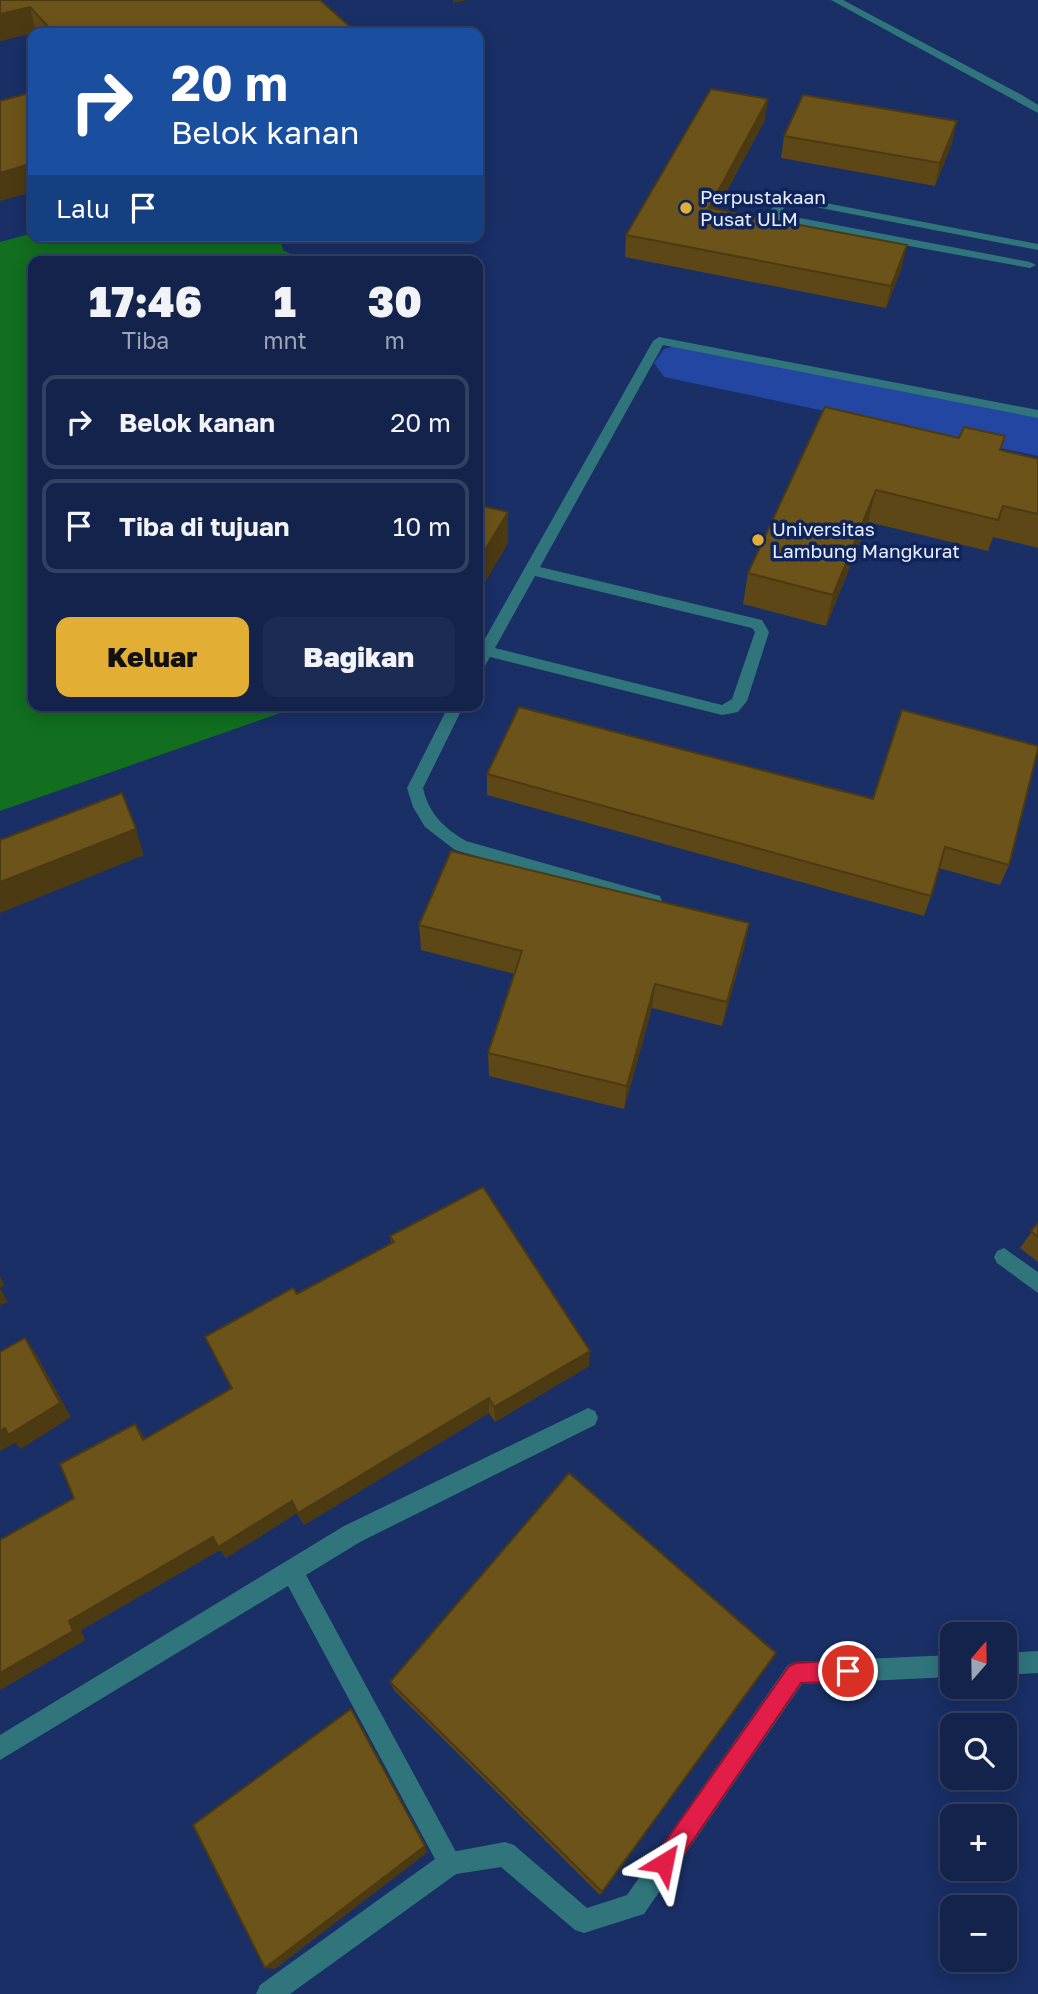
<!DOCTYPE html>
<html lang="id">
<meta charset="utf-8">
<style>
:root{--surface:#13234c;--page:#1c2b53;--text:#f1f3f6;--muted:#9da4b5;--line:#324064;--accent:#e2af34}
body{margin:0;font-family:"Golos Text",sans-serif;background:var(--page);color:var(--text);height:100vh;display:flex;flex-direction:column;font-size:26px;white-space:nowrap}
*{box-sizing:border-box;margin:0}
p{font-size:23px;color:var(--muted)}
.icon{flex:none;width:38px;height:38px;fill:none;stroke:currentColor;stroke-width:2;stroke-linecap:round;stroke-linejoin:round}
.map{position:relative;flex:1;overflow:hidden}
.panel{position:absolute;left:28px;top:256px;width:455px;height:455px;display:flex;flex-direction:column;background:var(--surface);border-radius:14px;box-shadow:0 4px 18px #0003,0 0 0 2px var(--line)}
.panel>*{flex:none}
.guide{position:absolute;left:28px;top:28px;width:455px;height:214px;border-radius:14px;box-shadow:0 4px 18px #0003,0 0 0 2px var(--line);background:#1a4fa0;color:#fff;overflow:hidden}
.needle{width:46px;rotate:20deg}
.buttons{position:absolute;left:940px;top:1622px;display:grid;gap:14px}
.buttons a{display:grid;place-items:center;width:77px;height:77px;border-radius:14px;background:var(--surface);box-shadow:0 4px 18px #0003,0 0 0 2px var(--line);font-size:35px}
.pin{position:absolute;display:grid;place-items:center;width:60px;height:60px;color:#fff;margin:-30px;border:4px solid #fff;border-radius:50%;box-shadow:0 2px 7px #0007}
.me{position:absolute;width:77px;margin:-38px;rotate:35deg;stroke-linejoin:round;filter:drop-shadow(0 0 5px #0008)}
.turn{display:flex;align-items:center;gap:24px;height:147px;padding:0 28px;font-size:32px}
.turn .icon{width:91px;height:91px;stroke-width:2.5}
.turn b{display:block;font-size:49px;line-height:60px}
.then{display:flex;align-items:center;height:66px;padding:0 28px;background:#0003;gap:14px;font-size:26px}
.eta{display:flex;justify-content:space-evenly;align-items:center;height:119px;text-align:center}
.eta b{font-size:42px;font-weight:800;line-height:49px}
.cta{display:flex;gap:14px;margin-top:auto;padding:14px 28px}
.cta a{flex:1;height:80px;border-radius:14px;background:var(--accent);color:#111;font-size:28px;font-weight:800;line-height:80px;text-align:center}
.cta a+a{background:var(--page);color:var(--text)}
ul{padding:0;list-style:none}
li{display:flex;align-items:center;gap:21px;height:94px;margin:0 14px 10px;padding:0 14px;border:4px solid var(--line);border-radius:14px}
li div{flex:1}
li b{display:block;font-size:26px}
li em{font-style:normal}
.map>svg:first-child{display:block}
.green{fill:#116f1f}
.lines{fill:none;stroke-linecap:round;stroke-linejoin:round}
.river{fill:#2346a2;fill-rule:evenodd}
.service{fill:#30757c;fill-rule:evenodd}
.minor{fill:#30757c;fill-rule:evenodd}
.wall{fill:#5d4716}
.shaded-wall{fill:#4c3a12}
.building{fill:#6c5319;stroke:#4c3a12;stroke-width:2}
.route{fill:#e11d48;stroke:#92132f;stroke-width:2}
.poi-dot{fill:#e2af34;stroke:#0f245a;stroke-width:2.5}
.labels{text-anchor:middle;stroke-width:7;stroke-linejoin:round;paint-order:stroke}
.far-poi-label{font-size:19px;fill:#e9f0fe;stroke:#0f245a;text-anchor:start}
</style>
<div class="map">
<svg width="1038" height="1994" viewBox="0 0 1038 1994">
<rect width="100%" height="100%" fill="#192f66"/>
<!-- green -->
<path class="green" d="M33,233V236H279L283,250L305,261H33V705H284L286,711L0,811V242Z"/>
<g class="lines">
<!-- river -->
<path class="river" d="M687,343L1038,414V456L664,377L654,363L664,349Z"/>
<!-- service -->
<g class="service">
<path d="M831,0H843L1022,95L1038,105V113Z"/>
<path d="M805,199L1038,244V250L805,205H787L779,214L1030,262L1036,265L1030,268L777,222L767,214L780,200Z"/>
<path d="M659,337L1038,410V418L663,345L540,567L762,620L769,632L747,701L738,712L722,715L490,657L483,669L478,670V651L653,341ZM535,576L752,628L755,632L732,699L722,705L495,648Z"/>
<path d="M449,705H464L423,788C429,814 444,828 466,841L660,896L662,901L660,906L654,908L455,850L425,827L413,807L407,788Z"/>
<path d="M1038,1651V1673L1004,1675V1653Z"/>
<path d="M952,1655V1677L802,1684L644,1914L584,1933L575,1930L501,1867L450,1875L441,1872L438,1863L441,1854L505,1842L514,1845L587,1908L627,1895L788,1665L796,1662Z"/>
</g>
<!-- minor -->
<g class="minor">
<path d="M1004,1248L1038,1272V1293L997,1263L994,1257L997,1251Z"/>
<path d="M588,1408L595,1411L598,1418L595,1425L360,1542L306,1575L462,1863L459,1872L290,1994H256L260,1985L435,1859L288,1586L0,1760V1735L344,1526Z"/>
</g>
</g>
<!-- wall -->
<g class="wall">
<path d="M0,0L357,33H37L36,32L0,41Z"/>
<path d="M765,120L717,209L902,267L886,308L625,257L626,235Z"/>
<path d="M784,136L952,143L935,186L781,158Z"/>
<path d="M825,407L1038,459V548L993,537L988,551L868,522L826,626L743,604L748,573Z"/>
<path d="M519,707L1009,865L1000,885L939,868L931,896L924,916L487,795V774Z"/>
<path d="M749,923L744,948L722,1026L652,1008L624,1109L489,1076L488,1053L515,974L421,950L419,925Z"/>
<path d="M1038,1223V1262L1020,1248Z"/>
<path d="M390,1236L589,1366L495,1422L489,1413L304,1525L297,1513L226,1558L220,1550L81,1630L85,1640L0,1690V1540L74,1498L145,1439L231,1388L205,1337L297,1294L391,1243Z"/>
<path d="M776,1653L600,1895L394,1690L390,1682Z"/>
</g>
<!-- shaded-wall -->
<g class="shaded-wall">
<path d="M453,0H467L453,3Z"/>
<path d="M30,7L36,32L0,41V14Z"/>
<path d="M768,99L765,120L706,230L709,208Z"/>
<path d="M957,121L952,143L935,186L940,163Z"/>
<path d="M33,163V192L0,201V173Z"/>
<path d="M907,245L902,267L886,308L891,286Z"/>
<path d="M876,490L868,522L826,626L833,595Z"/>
<path d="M508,512V543L478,595V562Z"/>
<path d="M136,829L144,855L0,913V882Z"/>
<path d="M749,923L744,948L722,1026L727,1002Z"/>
<path d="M655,984L652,1008L624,1109L627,1086Z"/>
<path d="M0,1276L5,1286L0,1288L8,1302L0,1305Z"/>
<path d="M25,1338L36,1354L71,1417L21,1449L15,1443L0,1451V1431Z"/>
<path d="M590,1351L589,1366L495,1422L494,1407Z"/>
<path d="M489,1398V1413L304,1525L298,1513Z"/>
<path d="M135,1424L145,1438L152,1454L143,1440Z"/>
<path d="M292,1501L297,1513L226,1558L220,1550L81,1630L85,1640L0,1690V1673L69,1621L213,1537Z"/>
<path d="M357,1719L428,1852L275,1969L265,1968Z"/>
</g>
<!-- building -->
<g class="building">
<path d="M0,0H320L357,33H54L30,7L0,14Z"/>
<path d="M711,89L768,99L709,208L907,245L891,286L626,235Z"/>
<path d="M33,92V163L0,173V101Z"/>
<path d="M803,95L957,121L940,163L784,136Z"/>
<path d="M825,407L959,438L964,427L1005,436L1000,450L1038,459V514L1003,506L998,520L876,490L833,595L748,573Z"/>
<path d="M478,505L508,512L478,562Z"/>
<path d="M519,707L873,799L902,710L1038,746V749L1009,865L945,847L931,896L487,774Z"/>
<path d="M122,793L136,829L0,882V840Z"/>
<path d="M451,851L749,923L727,1002L655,984L627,1086L488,1053L522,951L419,925Z"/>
<path d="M483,1187L590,1351L494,1407L489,1398L298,1513L292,1501L218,1547L213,1537L69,1621L73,1631L0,1673V1540L74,1498L60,1464L135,1424L143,1440L232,1388L205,1337L293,1288L297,1294L394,1242L390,1236Z"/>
<path d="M1038,1223V1237L1031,1231Z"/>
<path d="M25,1338L60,1403L8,1435L5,1428L0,1431V1352Z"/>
<path d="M569,1473L776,1653L602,1892L390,1682Z"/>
<path d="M351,1709L425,1846L265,1968L193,1825Z"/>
</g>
<!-- route -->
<path class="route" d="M848,1660L855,1663L858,1671L855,1678L848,1681L801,1683L672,1871L664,1874L656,1871L653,1863L656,1855L789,1666L796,1663Z"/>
<!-- markers -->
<g class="poi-dot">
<circle cx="686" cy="208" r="7"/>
<circle cx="758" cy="540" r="7"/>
</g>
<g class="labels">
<!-- far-poi labels -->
<g class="far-poi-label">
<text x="700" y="204">Perpustakaan<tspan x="700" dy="22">Pusat ULM</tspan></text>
<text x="772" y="536">Universitas<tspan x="772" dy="22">Lambung Mangkurat</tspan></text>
</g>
</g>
</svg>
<div class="buttons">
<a><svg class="needle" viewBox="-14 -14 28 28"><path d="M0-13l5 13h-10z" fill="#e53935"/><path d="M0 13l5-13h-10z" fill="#9da4b5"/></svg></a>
<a><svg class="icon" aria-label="search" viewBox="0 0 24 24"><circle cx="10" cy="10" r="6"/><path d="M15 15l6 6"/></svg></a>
<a>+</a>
<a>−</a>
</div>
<div class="pin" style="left:848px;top:1671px;background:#d93025"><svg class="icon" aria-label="arrive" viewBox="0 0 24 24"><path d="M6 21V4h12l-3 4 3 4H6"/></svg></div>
<svg class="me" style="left:664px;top:1863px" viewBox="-20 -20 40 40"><path d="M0-17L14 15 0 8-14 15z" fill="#e11d48" stroke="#fff" stroke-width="4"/></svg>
<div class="guide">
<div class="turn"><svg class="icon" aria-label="right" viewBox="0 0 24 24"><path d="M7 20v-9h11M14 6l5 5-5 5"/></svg><div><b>20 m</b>Belok kanan</div></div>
<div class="then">Lalu<svg class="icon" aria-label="arrive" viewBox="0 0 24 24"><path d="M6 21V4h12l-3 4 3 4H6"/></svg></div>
</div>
<section class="panel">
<div class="eta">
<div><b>17:46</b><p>Tiba</p></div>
<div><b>1</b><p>mnt</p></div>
<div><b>30</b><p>m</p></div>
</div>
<ul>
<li><svg class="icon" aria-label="right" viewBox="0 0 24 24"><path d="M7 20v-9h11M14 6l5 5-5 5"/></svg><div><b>Belok kanan</b></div><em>20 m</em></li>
<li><svg class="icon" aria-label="arrive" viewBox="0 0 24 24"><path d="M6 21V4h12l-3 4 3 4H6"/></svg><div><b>Tiba di tujuan</b></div><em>10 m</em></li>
</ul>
<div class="cta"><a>Keluar</a><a>Bagikan</a></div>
</section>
</div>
